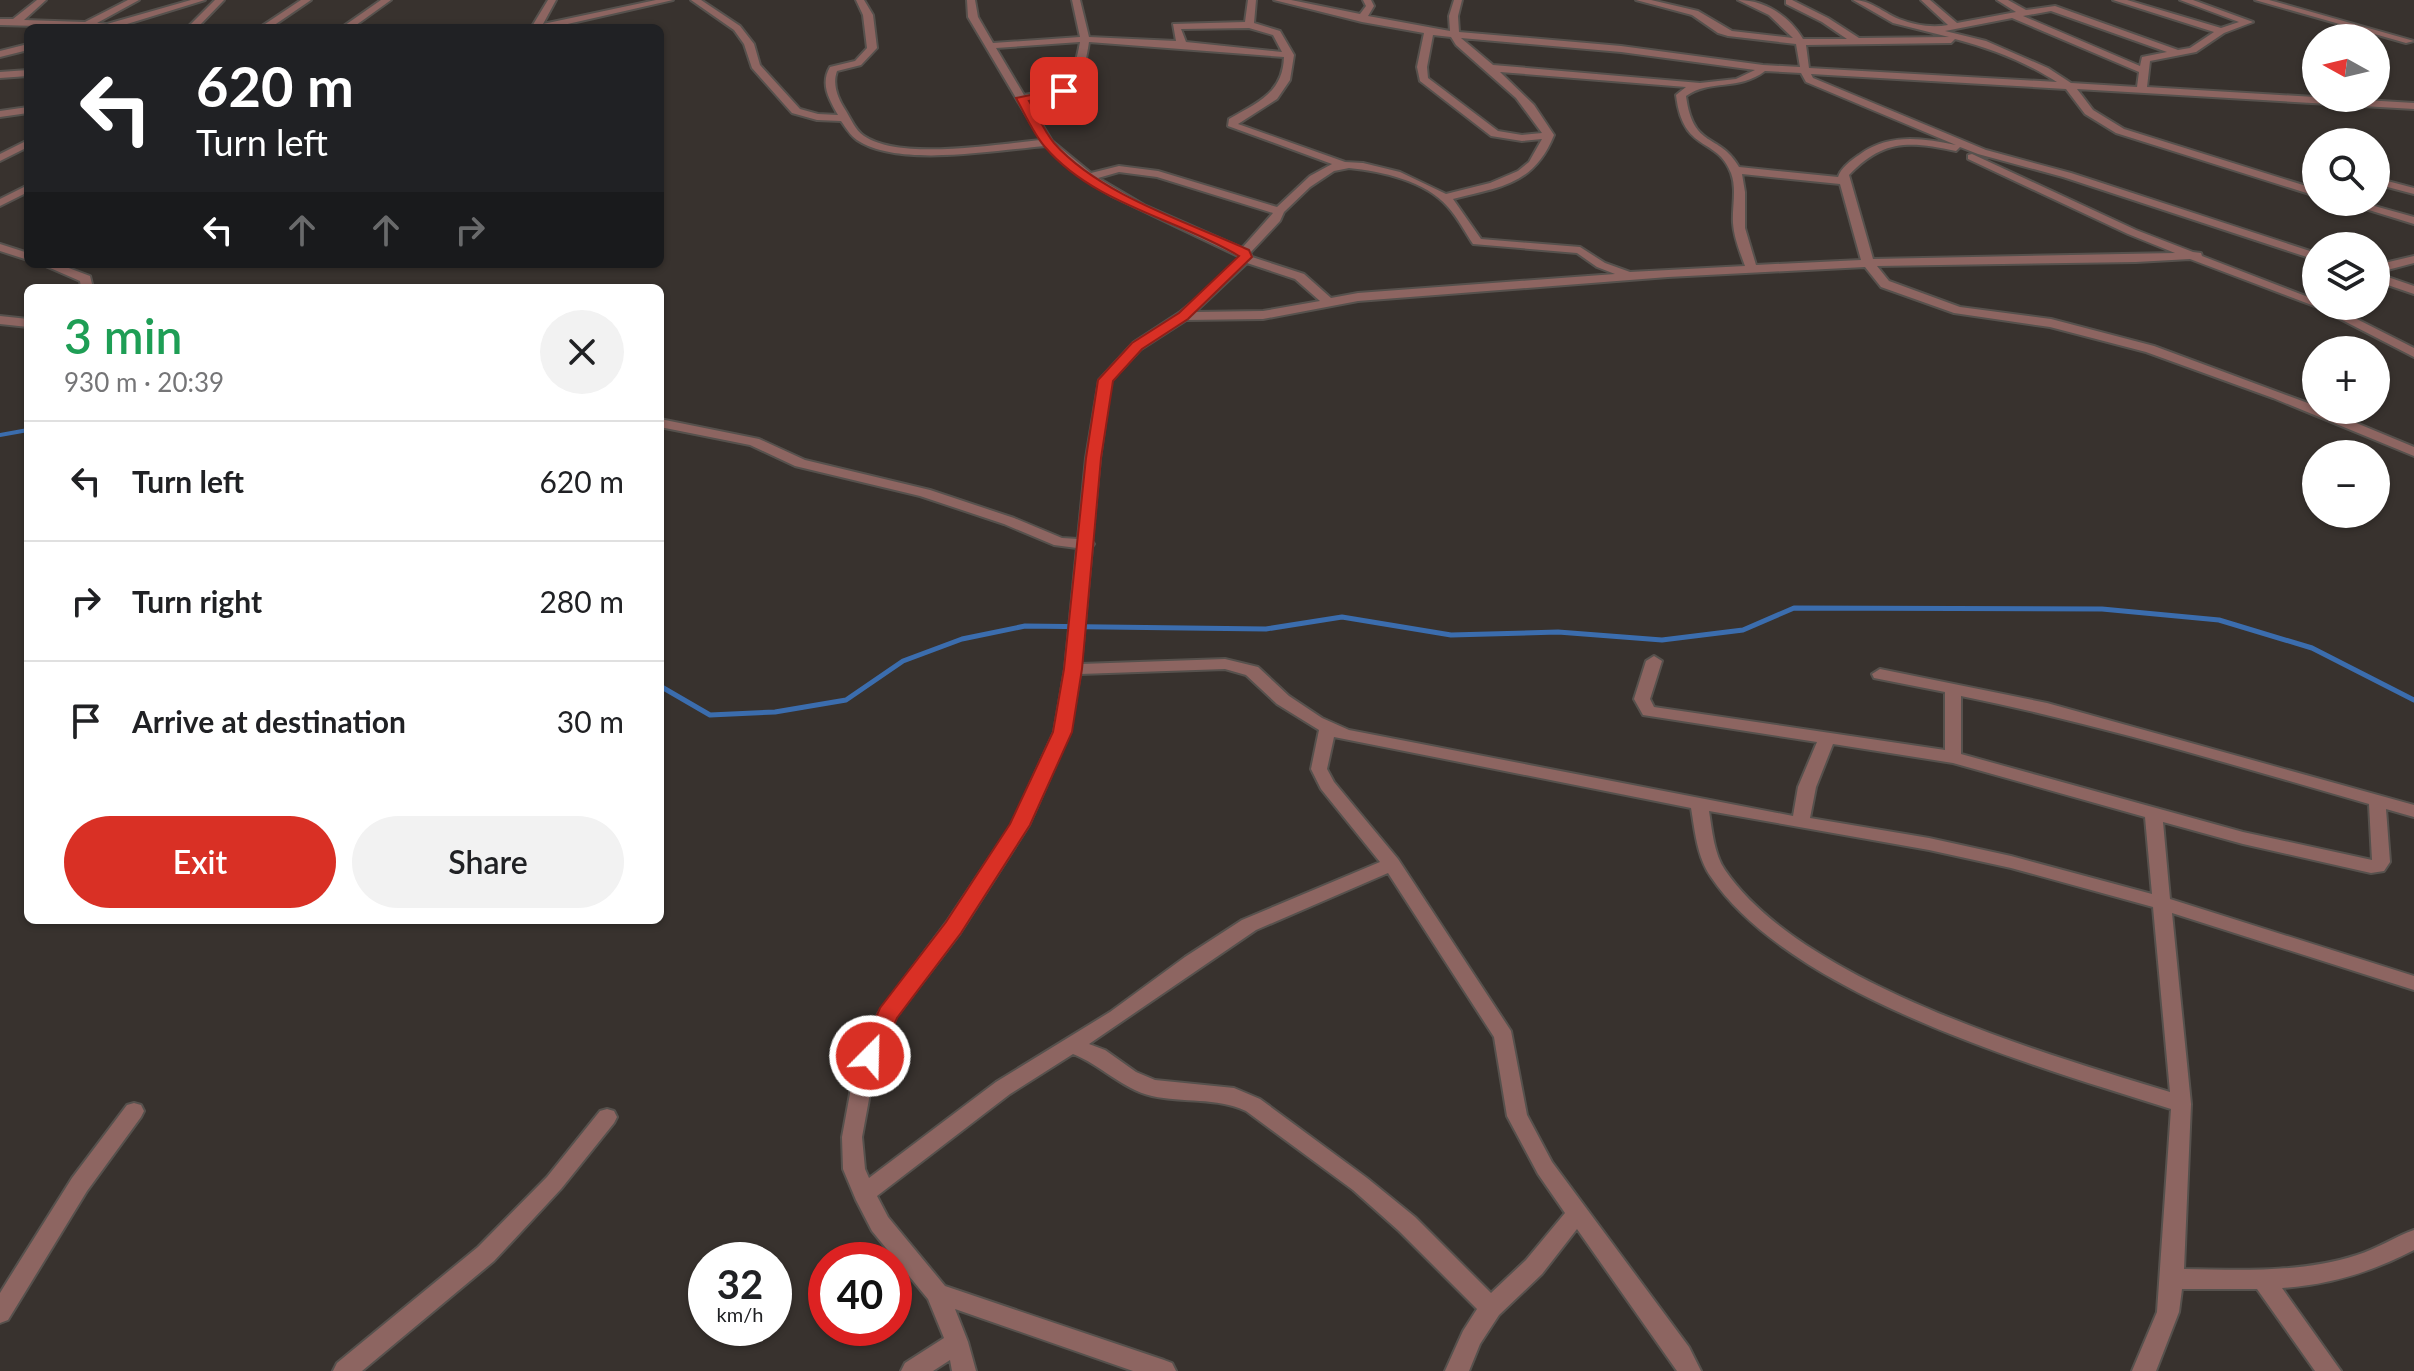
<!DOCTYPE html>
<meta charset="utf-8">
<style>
:root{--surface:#fff;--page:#f2f2f2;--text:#202124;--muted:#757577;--line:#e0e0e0;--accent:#d93025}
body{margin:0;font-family:Lato,sans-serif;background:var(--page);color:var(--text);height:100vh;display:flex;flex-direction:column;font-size:30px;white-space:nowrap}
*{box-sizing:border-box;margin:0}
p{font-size:26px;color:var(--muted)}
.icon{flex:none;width:44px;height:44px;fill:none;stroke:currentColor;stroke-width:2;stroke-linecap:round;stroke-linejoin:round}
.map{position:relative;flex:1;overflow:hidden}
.side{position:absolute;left:24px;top:284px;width:640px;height:640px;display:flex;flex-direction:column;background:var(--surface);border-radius:12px;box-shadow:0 2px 6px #0004}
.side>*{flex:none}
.hud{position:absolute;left:24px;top:24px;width:640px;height:244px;border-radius:12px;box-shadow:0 2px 6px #0004;background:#202124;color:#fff;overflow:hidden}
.needle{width:52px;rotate:278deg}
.buttons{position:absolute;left:2302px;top:24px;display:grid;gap:16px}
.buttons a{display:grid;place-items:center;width:88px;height:88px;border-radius:50%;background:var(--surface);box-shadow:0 2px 6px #0004;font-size:40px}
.speed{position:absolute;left:688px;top:1242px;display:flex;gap:16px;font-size:40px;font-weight:700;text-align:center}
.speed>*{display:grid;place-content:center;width:104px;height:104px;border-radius:50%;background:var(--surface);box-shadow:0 2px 6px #0004;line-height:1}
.speed small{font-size:20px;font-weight:400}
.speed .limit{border:12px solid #d22;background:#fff;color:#111}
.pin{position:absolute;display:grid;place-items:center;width:68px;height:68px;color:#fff;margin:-34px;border-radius:16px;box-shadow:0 4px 12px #0006}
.me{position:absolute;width:88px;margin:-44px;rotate:23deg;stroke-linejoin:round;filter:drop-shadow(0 0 6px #0008)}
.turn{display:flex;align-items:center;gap:28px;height:168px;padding:0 40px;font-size:36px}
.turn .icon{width:104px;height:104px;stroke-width:2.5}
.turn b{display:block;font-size:56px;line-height:68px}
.lanes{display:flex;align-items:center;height:76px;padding:0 40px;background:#0003;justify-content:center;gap:40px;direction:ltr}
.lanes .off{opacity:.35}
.round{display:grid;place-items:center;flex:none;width:84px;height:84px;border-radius:42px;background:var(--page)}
.summary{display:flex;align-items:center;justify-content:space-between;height:136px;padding:0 40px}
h1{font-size:48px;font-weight:600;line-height:60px;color:#1e9e55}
.button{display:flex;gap:16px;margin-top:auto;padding:16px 40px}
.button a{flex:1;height:92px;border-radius:48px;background:var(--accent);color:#fff;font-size:32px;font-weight:600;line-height:92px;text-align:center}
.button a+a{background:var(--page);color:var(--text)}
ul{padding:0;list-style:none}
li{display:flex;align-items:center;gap:24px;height:120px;padding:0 40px;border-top:2px solid var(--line)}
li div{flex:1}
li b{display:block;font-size:30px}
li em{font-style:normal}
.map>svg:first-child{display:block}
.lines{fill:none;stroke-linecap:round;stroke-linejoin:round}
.stream-far1{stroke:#3b6dae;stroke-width:4}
.stream{stroke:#3b6dae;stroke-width:5}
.minor-casing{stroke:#56514d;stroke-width:4}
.minor{fill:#8d6561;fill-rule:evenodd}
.route{fill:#d93025;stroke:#8d1f18;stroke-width:2}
</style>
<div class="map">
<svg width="2414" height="1371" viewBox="0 0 2414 1371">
<rect width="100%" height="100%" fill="#38322e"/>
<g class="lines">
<!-- stream-far1 -->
<path class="stream-far1" d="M0,435L28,430"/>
<!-- stream -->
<path class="stream" d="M660,686L710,715L775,712L846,700L903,661L962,639L1025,626L1266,629L1342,617L1451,635L1558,632L1662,640L1743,630L1794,608L2102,609L2219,620L2312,648L2414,700"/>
<defs>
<g id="minor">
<path d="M37,0H46L24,20L85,22L128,0H139L97,23L107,24L191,0H205L114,28L0,25V19H13Z"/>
<path d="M215,0H224L197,28H187Z"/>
<path d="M301,0H311L270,28H259Z"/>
<path d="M381,0H391L352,28H341Z"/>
<path d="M548,0H556L543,24L656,0H673L550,28H531Z"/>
<path d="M691,0H701L740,26L754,44L760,65L800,109L818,114L838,115C829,99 820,84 830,67L855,61L867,48L863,15L856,0H864L873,15L877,48L861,65L837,71C832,85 838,99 846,111C851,119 855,130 864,136C901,161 997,144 1041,140L968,17L967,0H975L978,17L993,43L1080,37L1072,0H1080L1089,37L1176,41L1173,24L1245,22L1248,0H1256L1254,23L1280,31L1294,55L1290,80L1277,99L1238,124L1345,162L1363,163L1400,172L1446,194L1490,183L1518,171L1529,162L1542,139L1522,141L1491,136L1420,81L1417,67L1424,33L1362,22L1274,0H1291L1360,14L1366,6L1363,0H1371L1374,6L1368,16L1450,31L1449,16L1454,0H1462L1458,16L1459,32L1621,46L1763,65L1800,67L1796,44L1728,36L1718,33L1692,15L1636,0H1651L1698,11L1732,31L1793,38L1769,15L1738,0C1765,0 1789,16 1803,39H1847L1822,22L1786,4V0H1792L1828,18L1859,38L1949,37L1893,23L1853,0C1871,0 1882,12 1899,19C1915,25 1931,28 1948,25L1921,0H1930L1957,23L2016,12L1997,0H2008L2026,10L2055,6L2178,50L2190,48L2214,32L2113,0H2127L2221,28L2239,22L2180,0H2193L2253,22L2224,33L2196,52L2150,61L2147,87L2414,103V109L2077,89L2093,110L2124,129L2316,189V196L2116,133L2085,114L2066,89L1811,74L1813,78L1986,150L2071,173L2316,253V260L2063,177L1978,154L1960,147L1956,151C1910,141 1883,139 1849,175L1873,259L2175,253L2128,234L1968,159V155L1972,154L2136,230L2193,252L2201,253L2202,256L2316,300V306H2331L2414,348V357L2317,307L2190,259L2136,262L1877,266L1889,281L1960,307L2051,319L2154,346L2316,406V410H2325L2414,447V456L2273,398L2146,352L2050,327L1954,313L1881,287L1865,267L1668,277L1358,301L1263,319L1186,320L1141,349L1111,381L1100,458L1092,541L1094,544L1092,547L1081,664L1225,659L1258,667L1289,696L1322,718L1349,730L1793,816L1798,787L1817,742L1643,715L1634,699L1646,661L1654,656L1662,661L1650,699L1654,707L1945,750V692L1874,678L1872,674L1880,669L2047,703L2414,805V817L2386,809L2390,862L2384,871L2371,873L2243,844L2163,822L2170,899L2414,976V990L2172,913L2191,1104L2184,1269C2241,1270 2302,1273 2357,1255C2377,1249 2394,1237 2414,1230V1250C2372,1272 2329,1285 2282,1288L2341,1371H2315L2257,1289H2182L2179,1312L2156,1371H2132L2157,1312L2171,1109C2037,1067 1791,996 1711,877C1697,857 1695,831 1691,808L1334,737L1327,769L1334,782L1398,859L1511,1031L1527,1115L1552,1162L1689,1347L1701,1371H1677L1577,1229L1542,1274L1499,1315L1480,1344L1469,1371H1445L1463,1331L1477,1309L1399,1231L1353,1190L1246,1111C1216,1097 1183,1103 1152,1096C1122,1089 1101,1065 1073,1054L1010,1094L877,1196L888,1217L945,1286L1164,1360L1172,1363L1176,1371H1133L955,1309L968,1342L976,1371H952L950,1360L933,1371H901L905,1363L944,1338L928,1299L872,1231L856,1200L843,1169L842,1137L854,1072L878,1014L946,923L1012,824L1054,732L1065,669L1077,548L1054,545L1004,524L920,496L795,466L750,445L660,427V419L759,439L805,460L930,490L1014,518L1062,538L1078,539L1086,458L1099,380L1133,343L1179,313L1207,290L1240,257L1112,196L1084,179L1046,146C997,150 898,168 857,140C850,135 846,128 841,121L817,120L792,113L752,68L744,44L734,30ZM2051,11L2167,52L2142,57L2140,66L2023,16ZM2012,18L2139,72L2137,87L2071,83L2048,68L1986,41L1945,31ZM1249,28L1273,35L1282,52L1186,42L1181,29ZM1433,35L1451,37L1456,45L1516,98L1542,133L1522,135L1498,131L1428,78L1427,67ZM1461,38L1621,52L1755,70L1736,79L1700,83L1493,65ZM1955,39C1990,48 2026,62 2057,82L1809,68L1806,45L1951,43ZM1080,42C1072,86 1065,88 1024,95L996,48ZM1089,42L1284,57C1283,93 1257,103 1229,119L1228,126L1332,164L1310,176L1277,207L1158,171L1119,166L1091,173L1052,141L1027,100C1071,93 1082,89 1089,42ZM1765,71L1801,73L1806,82L1956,145C1922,138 1888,133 1859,155C1850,161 1841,168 1838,177L1739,167C1719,132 1693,150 1686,96C1710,79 1739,91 1765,71ZM1500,72L1686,87L1676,95C1683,154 1717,136 1731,173C1737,189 1732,207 1733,223C1734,238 1740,252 1745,266L1630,272L1605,263L1580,247L1481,239L1453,199C1500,187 1534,185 1554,135L1534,105ZM1349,168C1381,171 1426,181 1448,207C1458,218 1465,232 1473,244L1577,253L1597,267L1615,274L1358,293L1331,298L1304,274L1252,257L1250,253L1280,221L1284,212L1310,187L1334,171ZM1119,172L1157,177L1273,213L1242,248L1144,205L1098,178ZM1742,174L1840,184L1861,260L1756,265L1745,228V192ZM1247,263L1295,279L1320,301L1263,311L1195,312ZM1225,669L1246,675L1277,704L1319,730L1311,769L1321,789L1380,862L1242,920L1185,957L1110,1012L996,1082L869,1178L865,1169L862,1137L874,1072L896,1017L960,933L1029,825L1070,732L1080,674ZM1961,696C2099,724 2233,765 2369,804L2372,860L2243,832L1961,754ZM1833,744L1953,763L2145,817L2152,894L2011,856L1929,838L1810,818L1816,787ZM1709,811L1929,850L2011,868L2153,907L2170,1092C2042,1053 1802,983 1725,870C1714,854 1712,830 1709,811ZM1388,873L1494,1037L1507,1116L1538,1174L1565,1213L1526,1260L1491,1293L1415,1217L1367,1178L1260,1099L1234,1088L1155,1080L1136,1072L1105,1050L1089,1044L1256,930Z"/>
<path d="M2255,0H2269L2414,41L2406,43Z"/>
<path d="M28,44V50L0,57V51Z"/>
<path d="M28,70V76L0,78V72Z"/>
<path d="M28,107V113L0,117V111Z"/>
<path d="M28,140V147L0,161V154Z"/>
<path d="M2376,178L2414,188V194L2376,184Z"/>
<path d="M28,185V192L0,206V199Z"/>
<path d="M2343,202H2360L2414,217V224Z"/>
<path d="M0,244L28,253V260L0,251Z"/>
<path d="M2414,256V263L2376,273V265Z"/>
<path d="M41,264H58L90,276L93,288H81L80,281Z"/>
<path d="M2376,273L2414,286V294L2376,281Z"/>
<path d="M0,316L28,319V327L0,324Z"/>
<path d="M134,1103L141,1105L144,1111L141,1117L87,1191L8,1320L0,1323V1293L8,1280L72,1178L127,1105Z"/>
<path d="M607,1109L614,1111L617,1117L614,1123L561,1189L494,1261L362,1371H333L337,1363L478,1247L547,1177L600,1111Z"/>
</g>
</defs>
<!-- minor casing -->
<use href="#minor" class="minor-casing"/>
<!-- minor -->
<use href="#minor" class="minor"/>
</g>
<!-- route -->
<path class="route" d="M1064,88L1068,89V93L1029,101C1037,114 1044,131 1054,143C1100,195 1187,222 1249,250L1252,257L1188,319L1142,349L1113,381L1101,458L1082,669L1072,732L1030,825L961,933L897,1018L878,1063L870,1065L862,1063L859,1056L880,1008L946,922L1010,824L1053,732L1064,669L1086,458L1098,380L1132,343L1179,313L1239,256C1176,218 1095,205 1045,147C1033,133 1025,114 1016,98Z"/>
</svg>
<div class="buttons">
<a><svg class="needle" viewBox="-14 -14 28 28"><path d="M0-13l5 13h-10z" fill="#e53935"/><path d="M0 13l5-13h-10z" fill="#757577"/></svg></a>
<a><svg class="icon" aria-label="search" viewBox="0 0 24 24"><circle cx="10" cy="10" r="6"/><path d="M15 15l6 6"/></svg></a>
<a><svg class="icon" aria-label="layers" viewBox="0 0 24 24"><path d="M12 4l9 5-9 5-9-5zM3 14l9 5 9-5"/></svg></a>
<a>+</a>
<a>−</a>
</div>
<div class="speed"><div>32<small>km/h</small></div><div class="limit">40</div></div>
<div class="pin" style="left:1064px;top:91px;background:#d93025"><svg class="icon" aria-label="arrive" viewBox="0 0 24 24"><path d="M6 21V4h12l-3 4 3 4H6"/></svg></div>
<svg class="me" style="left:870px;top:1056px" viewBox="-20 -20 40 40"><circle r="17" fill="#d93025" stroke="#fff" stroke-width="3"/><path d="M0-11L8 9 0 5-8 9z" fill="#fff"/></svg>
<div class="hud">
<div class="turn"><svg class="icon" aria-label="left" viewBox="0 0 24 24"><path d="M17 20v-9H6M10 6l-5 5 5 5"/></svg><div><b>620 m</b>Turn left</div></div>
<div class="lanes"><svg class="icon" aria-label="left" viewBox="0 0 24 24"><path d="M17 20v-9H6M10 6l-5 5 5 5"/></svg><svg class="icon off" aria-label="ahead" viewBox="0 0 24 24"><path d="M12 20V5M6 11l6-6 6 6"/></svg><svg class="icon off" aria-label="ahead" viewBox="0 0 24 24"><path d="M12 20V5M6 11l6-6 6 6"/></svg><svg class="icon off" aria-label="right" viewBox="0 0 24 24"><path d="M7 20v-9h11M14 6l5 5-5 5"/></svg></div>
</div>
<section class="side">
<div class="summary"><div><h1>3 min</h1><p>930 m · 20:39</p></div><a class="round"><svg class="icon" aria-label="close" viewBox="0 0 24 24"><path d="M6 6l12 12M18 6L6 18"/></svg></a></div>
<ul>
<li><svg class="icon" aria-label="left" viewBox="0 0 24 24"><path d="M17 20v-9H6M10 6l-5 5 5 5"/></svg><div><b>Turn left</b></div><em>620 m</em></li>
<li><svg class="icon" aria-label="right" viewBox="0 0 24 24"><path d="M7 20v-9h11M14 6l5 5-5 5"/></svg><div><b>Turn right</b></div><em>280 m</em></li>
<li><svg class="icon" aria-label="arrive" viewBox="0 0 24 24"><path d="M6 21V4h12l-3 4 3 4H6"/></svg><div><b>Arrive at destination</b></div><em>30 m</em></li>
</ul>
<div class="button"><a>Exit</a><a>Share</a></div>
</section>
</div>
